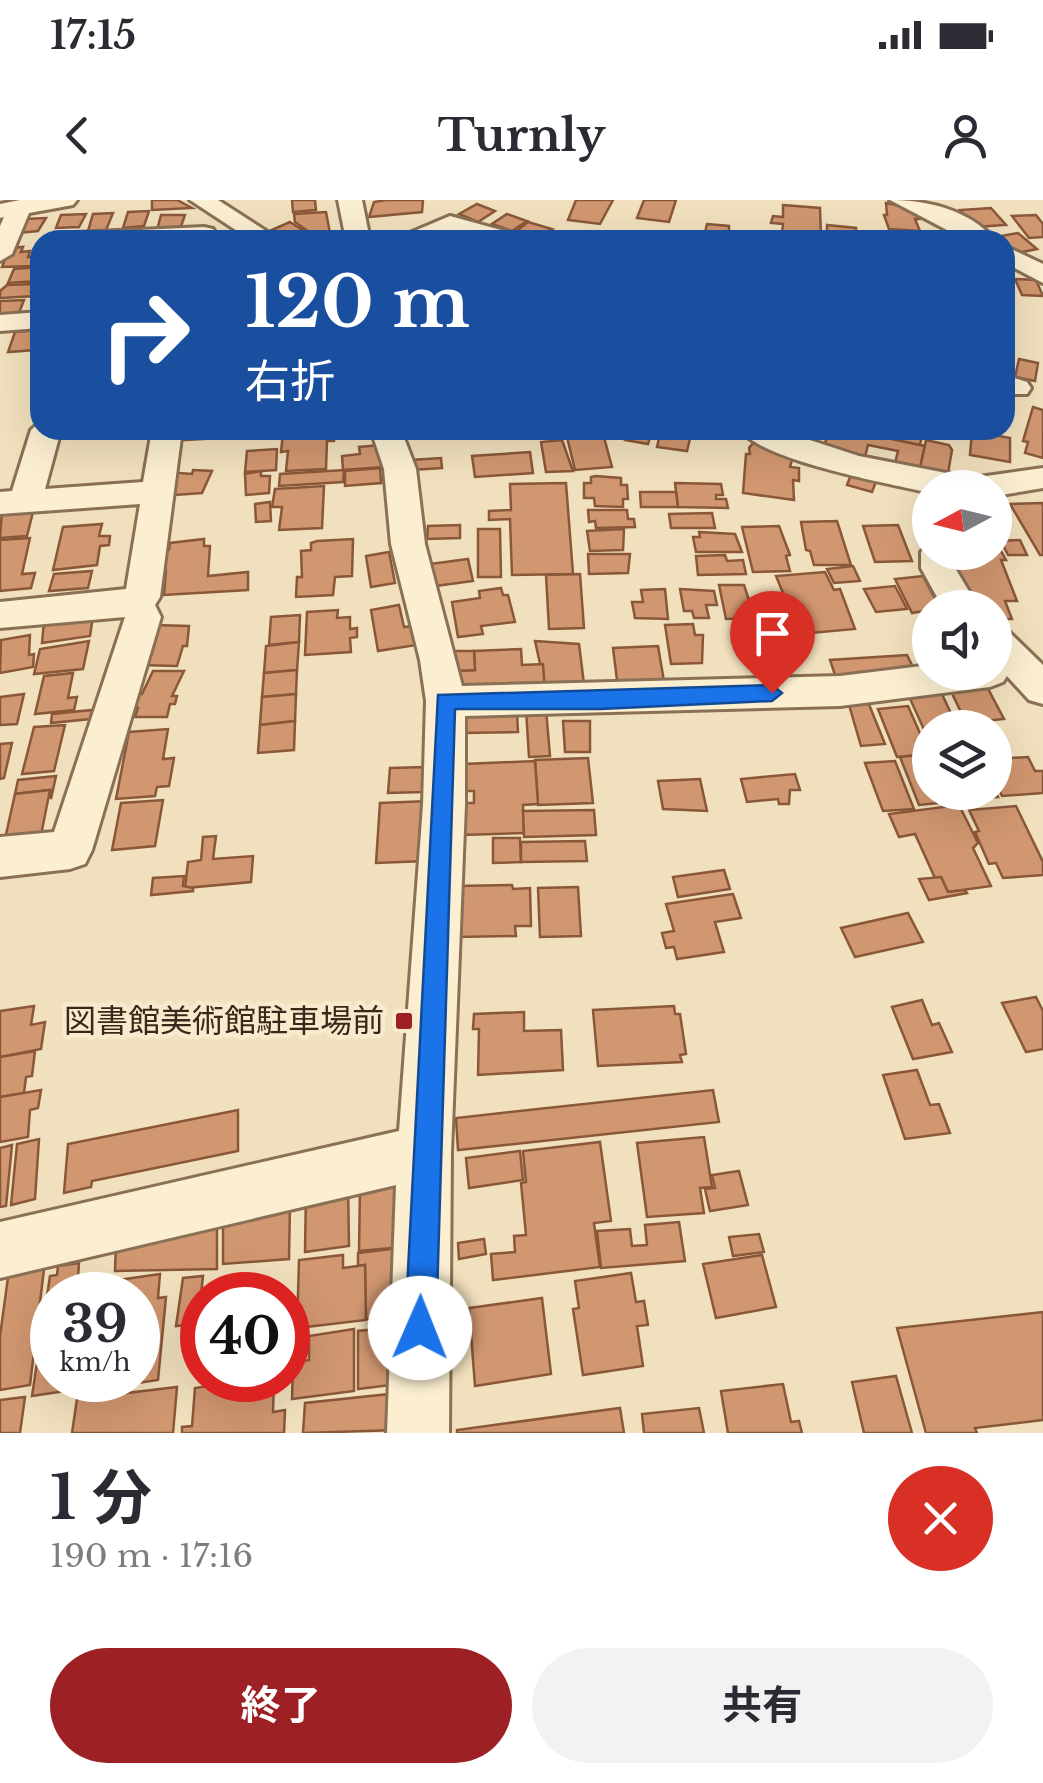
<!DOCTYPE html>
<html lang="ja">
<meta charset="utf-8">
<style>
:root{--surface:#fff;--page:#f2f2f3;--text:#2b2b33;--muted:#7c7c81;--accent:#9d2124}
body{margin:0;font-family:"Libre Baskerville","Noto Sans JP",serif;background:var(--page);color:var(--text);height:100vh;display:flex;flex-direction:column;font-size:38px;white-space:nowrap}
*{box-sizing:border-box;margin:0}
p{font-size:32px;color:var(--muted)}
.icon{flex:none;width:55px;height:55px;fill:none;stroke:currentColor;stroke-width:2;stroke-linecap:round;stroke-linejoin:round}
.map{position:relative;height:1233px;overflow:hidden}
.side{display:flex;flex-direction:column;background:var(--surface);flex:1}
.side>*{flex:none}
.guide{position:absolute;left:30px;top:30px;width:985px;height:210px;border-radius:30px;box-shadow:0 10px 40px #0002;background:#1a4fa0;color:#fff;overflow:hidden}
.needle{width:65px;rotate:263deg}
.buttons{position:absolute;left:912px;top:270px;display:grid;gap:20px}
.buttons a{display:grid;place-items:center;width:100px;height:100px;border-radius:50%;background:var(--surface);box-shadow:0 10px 40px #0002;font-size:50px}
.speed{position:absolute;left:30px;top:1072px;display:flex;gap:20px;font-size:50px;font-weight:700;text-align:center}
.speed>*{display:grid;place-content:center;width:130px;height:130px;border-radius:50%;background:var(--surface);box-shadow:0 10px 40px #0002;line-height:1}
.speed small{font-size:25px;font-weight:400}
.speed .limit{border:15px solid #d22;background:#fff;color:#111}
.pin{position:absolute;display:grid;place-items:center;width:85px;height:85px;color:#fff;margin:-102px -42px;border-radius:50% 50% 50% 0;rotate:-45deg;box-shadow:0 0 10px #0007}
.pin .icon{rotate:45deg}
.me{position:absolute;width:110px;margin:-55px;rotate:1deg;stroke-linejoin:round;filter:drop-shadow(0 0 8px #0008)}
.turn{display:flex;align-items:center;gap:35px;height:210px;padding:0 50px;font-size:45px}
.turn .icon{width:130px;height:130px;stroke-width:2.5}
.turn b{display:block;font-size:70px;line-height:85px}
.round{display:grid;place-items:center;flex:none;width:105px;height:105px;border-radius:52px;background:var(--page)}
.headline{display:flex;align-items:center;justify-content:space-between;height:170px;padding:0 50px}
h1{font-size:60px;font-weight:700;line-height:75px}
.primary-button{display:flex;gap:20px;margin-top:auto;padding:20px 50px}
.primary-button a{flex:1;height:115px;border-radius:60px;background:var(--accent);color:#fff;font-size:40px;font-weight:700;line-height:115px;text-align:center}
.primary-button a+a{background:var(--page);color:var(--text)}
.status{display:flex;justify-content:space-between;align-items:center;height:70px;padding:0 50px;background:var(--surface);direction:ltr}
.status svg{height:28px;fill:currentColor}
header{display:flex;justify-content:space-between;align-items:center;height:130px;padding:0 50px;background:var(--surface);font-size:45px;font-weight:700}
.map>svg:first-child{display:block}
.building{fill:#d19770;stroke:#8a5839;stroke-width:2.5}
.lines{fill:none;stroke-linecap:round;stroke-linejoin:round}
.minor-casing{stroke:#8a7055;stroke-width:6}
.minor{fill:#fbeed1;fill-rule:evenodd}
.route{fill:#1a73e8;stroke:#114b97;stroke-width:2.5}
.poi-dot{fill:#9d2124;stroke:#f8ebcd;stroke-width:4}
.labels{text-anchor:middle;stroke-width:9;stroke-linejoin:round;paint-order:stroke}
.poi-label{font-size:32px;fill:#38281b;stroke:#f8ebcd;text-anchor:end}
</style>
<div class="status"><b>17:15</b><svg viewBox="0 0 49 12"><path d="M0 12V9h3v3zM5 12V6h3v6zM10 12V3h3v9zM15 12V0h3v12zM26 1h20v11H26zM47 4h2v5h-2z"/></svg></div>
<header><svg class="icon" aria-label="back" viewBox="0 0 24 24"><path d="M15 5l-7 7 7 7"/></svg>Turnly<svg class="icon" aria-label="person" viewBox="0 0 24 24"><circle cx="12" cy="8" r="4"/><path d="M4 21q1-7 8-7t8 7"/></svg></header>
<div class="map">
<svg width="1043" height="1233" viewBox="0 0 1043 1233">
<rect width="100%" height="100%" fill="#f1e0bd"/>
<!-- building -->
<g class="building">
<path d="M177,0L192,8L152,10V0Z"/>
<path d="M292,0H315L316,10L293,12Z"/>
<path d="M386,0H423L422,12L369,17L374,2Z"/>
<path d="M576,0H613L600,24L568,20Z"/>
<path d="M644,0H676L669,22L637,18Z"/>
<path d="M886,3L911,8L919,19H915L920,31L889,29L884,15H887Z"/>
<path d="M477,4L495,11L478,22L459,14Z"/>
<path d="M783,5L820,8L821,37L782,33L783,24L771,23L773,16L783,17Z"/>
<path d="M991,8L1006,25L975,27L960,10Z"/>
<path d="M149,11L144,26L123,28L128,12Z"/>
<path d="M326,12L330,33L312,34L295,22L294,14Z"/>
<path d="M113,13L106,30L88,31L93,14Z"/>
<path d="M86,14L79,27L56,28L61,15Z"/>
<path d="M507,14L527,21L512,31L492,24Z"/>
<path d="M161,15H185L180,29L157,30Z"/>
<path d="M1036,15L1043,24V37L1029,38L1012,16Z"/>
<path d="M46,18L38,31L18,33L25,19Z"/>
<path d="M290,22L304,31L289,40H277L265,33Z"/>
<path d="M528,22L552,29L532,39L513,34Z"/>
<path d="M707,24L729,26V39L704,37Z"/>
<path d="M827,25L856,28V38L827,35Z"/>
<path d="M1018,33L1037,49L1013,54L1005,50V40L990,38Z"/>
<path d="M23,47L21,52L30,51L28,57L38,56L34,66L2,67L10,48Z"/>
<path d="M40,67V81L8,83L14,69Z"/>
<path d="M1015,79L1036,80L1043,96L1022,95Z"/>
<path d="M34,84L31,91L38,90L36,96L0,98V91L7,85Z"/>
<path d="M24,100L19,113L0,114V101Z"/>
<path d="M40,130L35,150L8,152L15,132Z"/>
<path d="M1019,159L1038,163L1035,181L1015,177Z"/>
<path d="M1033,207L1043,210V258L1025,253L1028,242L1023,241Z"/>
<path d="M335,230L334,241H327L326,269L286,271L288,251L281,252L283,233Z"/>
<path d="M562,230H602L612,267L575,270L566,233Z"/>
<path d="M627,230H652L648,244L625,240Z"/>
<path d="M661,230H692L687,251L657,247Z"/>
<path d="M829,230H851L925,246L919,273L894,267L898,251L868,245L864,261L823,250Z"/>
<path d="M851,230H923L920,245Z"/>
<path d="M972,231L1010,238V262L970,255Z"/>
<path d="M236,232L235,237L171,241L172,236Z"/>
<path d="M562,240L573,271L546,272L541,242Z"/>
<path d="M756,240L814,260L810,266L792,260L790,267L799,268V281L793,280L794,300L743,293L746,254H750L749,248Z"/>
<path d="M926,240L949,245L952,250L947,279L919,273Z"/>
<path d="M381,245L384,267L343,270L342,256L360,254L359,247Z"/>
<path d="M277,249L276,270L245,272L247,251Z"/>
<path d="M530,252L533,273L475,277L472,256Z"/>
<path d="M441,258L442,268L412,270L411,260Z"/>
<path d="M380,268L381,283L345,286V271Z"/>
<path d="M193,270L212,271L202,293L161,296L167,272L192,274Z"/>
<path d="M344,270L343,282L279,286L280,274Z"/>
<path d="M261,271V276H270L269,293L246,295L245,274Z"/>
<path d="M852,272L877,279L872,292L847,285Z"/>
<path d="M596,276L621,278V285H627L628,299H623V307L595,306L594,298H584V283H591V277Z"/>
<path d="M566,283L573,374L512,375L510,319L489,320V311L511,310L510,284Z"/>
<path d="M675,283L721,284L723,295H716V299H726L728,308L678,307Z"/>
<path d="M324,286L322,328L279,330L282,307H272L275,289Z"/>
<path d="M640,292H676L678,307H641Z"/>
<path d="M270,302L271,321L256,322L255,304Z"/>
<path d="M1043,303V355H1040L1010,304Z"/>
<path d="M34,308L27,336L0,338L2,310Z"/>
<path d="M588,310H627L628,319H634L635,327L596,328L595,321L589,322Z"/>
<path d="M712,313L715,328H671L669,314Z"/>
<path d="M837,321L851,365H814L810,351L806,350L801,322Z"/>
<path d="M102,324L99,336H110L109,345L100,346L97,365L53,370L63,327Z"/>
<path d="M460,325V338L427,339L428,326Z"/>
<path d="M898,325L912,361L875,362L863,326Z"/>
<path d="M779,326L790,355L786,356L790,371L753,372L742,327Z"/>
<path d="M478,329H500L501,377H478Z"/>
<path d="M624,329L623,350L590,351L587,331Z"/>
<path d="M699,332L735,334L742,352H696L693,337H700Z"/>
<path d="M30,338L22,374L35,373L31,388L0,391V340Z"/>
<path d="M204,339V346H210L208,376L248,372V390L164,395L166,370L154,371L155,352L169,350L170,343Z"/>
<path d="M353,339L352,376L335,377L333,395L296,397L297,377H302L301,351L311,350V343L317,341Z"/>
<path d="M995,340L1006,360H1001L1017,401H1005L1012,419H995V408H983L980,401L971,400L952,358H959L957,352H995Z"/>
<path d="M1020,340L1027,355H1008L1001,341Z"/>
<path d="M389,352L395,383L371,387L366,356Z"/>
<path d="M588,354H630L628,373L589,374Z"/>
<path d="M725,355L727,361L743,360L746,374L698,375L696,356Z"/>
<path d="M468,359L473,381L435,386L430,364Z"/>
<path d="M853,366L860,381L834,383L827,369Z"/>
<path d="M92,371L88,388L49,391L54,374Z"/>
<path d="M825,372L834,390L840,389L855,429L811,433L803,414L792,415L776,376Z"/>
<path d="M580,374L584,428L549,429L546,375Z"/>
<path d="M923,376L940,408L912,413L895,379Z"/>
<path d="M719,385H744L755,418L726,419Z"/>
<path d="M895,386L907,409L876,412L864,389Z"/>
<path d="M501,388L503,395H508L515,422L481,426L483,434L458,437L452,402L480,398L479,391Z"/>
<path d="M665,389L668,419L635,418L632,402H643L641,390Z"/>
<path d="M680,389L714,391L717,405H706L709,418H694L692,411H684Z"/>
<path d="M399,405L404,427L412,426L416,445L378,451L371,410Z"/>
<path d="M338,410L337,418L350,417V429L357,428V437L350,438L351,452L305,455L307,412Z"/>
<path d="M300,415L299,442L269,445L271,417Z"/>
<path d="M93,416L90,436L42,443L44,421Z"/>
<path d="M693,424L695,435H703L702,463L671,464L665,425Z"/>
<path d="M153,425L189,426L187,446H183L177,466L139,465Z"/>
<path d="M30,435L29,455L34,454L33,467L0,473L1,440Z"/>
<path d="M89,441L83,469L34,474L40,449Z"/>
<path d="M535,441L579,444L584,484L545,486Z"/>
<path d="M299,442L297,470L264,473L266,446Z"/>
<path d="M658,446L665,487L618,488L613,448Z"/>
<path d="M521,449L522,465L543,464L545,491L460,494L459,471L475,470L474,451Z"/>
<path d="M453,451H474L475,470L454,471Z"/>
<path d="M907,455L915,471L838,484L830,460Z"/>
<path d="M297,470L296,494L262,497L264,473Z"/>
<path d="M153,471H184L172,496H177L175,504H170L167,517H135L138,508L131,503L134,494H142Z"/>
<path d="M73,473L68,498L77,497L74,510L35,514L44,476Z"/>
<path d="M985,483L1004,519L966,523L949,487Z"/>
<path d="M940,490L958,528H930V534H926L907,492Z"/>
<path d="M24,494L17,524L0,525V497Z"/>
<path d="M296,494L295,521L260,525L262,497Z"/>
<path d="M866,497L885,544L861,546L847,498Z"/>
<path d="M908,506L929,554L897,557L878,509Z"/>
<path d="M546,509L550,556L529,557L526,510Z"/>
<path d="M92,510L90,519L51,523L52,514Z"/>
<path d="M517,513L518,532L463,533L462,515Z"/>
<path d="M295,521L294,550L258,553L260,525Z"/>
<path d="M563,521H590V552H565Z"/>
<path d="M65,525L54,571L22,574L34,527Z"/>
<path d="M168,529L163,559L174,558L169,586L157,587L155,596L116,599L129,532Z"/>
<path d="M12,543L4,578L0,579V544Z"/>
<path d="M929,554L930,592H946L950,602L919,605L900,557Z"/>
<path d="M1028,557L1035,571H1043V593L1002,596L995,581V559Z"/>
<path d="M588,558L593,603L538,605L535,560Z"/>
<path d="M535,561L538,604L523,605L524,633L463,635V603H474V591H464V564Z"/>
<path d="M895,561L914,609L883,611L865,563Z"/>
<path d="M425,567L423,592L388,593L390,568Z"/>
<path d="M795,574L800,590H790L789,604H779L778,599L747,602L741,579Z"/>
<path d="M56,576L51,599L50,590L15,594L18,580Z"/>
<path d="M700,579L707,611L663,609L658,581Z"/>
<path d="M995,589L998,597L976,598L979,605L964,606L958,592H995Z"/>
<path d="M50,590L41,635L5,639L15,594Z"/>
<path d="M163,600L155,646L112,650L121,603Z"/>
<path d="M428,601L426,661L376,663L380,603Z"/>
<path d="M959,605L978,643L973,648L991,686L948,692L941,677L935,678L915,634L899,637L889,614Z"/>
<path d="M1016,606L1043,662V675L1003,678L996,663L989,664L975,632L979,631L969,610Z"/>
<path d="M594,610L596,635L524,637L523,611Z"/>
<path d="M216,636L213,659L253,656L251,682L185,688L188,662L201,660L203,637Z"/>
<path d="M493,638H520L521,662L493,663Z"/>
<path d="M585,641L587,661L521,662V642Z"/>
<path d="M724,670L730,689L678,697L673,677Z"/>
<path d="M184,676L183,686L193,688V691L151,695L153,678Z"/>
<path d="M941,677L948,692L965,690L967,693L929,700L919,679Z"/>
<path d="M512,685L513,689L530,688L531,726H515L516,736L457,737L458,686Z"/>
<path d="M578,687L581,736L540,737L538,688Z"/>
<path d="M733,694L741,718L715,722L724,752L677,759L674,747L666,748L662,733L674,731L666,704Z"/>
<path d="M908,713L923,742L855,757L841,728Z"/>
<path d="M1036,797L1043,811V849L1026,852L1002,803Z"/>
<path d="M922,800L932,825L939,823L952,852L913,859L892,807Z"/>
<path d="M34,806L31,825L45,822L41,849L0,857V811Z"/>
<path d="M674,806L675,814H680L686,854L680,855L682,862L598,866L593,810Z"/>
<path d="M524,812V831L561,830L563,870L478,875L479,829H473L474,814Z"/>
<path d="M35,851L32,876L26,877L24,893L0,897V857Z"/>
<path d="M917,870L930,905L939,904L950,933L905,939L883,875Z"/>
<path d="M41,890L38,908L30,910L28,937L0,942V897Z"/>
<path d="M713,890L719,922L458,950L456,918Z"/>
<path d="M238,910V951L92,981L91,987L64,993L68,944Z"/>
<path d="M704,937L712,987L700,988L704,1013L647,1017L637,943Z"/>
<path d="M39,939L35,999L11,1005L17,944Z"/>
<path d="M600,942L611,1021L594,1023L600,1067L493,1080L491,1054L515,1052L514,1036L526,1035L521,983L526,982L523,951Z"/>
<path d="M12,945L6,1006L0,1007V948Z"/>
<path d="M520,951L523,980L469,988L466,958Z"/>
<path d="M739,971L748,1005L710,1011L705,989L715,988L712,975Z"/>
<path d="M394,984L402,988V1047L359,1051L360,987Z"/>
<path d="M348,985L349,1046L305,1052L306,991Z"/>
<path d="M290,1004L289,1059L223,1064V1018Z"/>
<path d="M217,1020V1069L115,1071L116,1042Z"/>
<path d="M679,1022L685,1061L601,1068L597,1031L630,1029L632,1046L647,1045L645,1025Z"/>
<path d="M759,1034L764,1052L733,1056L729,1037Z"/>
<path d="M484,1039L486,1054L459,1059L458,1043Z"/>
<path d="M408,1047L409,1114L366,1119L365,1065L358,1066V1053Z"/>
<path d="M343,1055V1068L365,1065L366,1120L297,1128L299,1060Z"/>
<path d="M762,1055L776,1107L716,1118L703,1064Z"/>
<path d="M45,1061L30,1185L0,1190V1136L9,1070Z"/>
<path d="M79,1063L78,1078L99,1075L97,1095H52V1180H87L86,1188L32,1196L50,1076L57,1075L58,1066Z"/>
<path d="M631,1073L636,1102L644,1101L648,1125L637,1126L643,1166L583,1175L573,1109L579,1108L575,1081Z"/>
<path d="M160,1074L158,1098L166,1097L158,1180L92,1190L93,1180H138V1095H103L104,1082Z"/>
<path d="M203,1076L198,1124L176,1126L183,1078Z"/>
<path d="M542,1098L551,1174L475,1186L469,1108Z"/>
<path d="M1043,1112V1220L975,1228L977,1233H926L897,1128Z"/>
<path d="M406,1126L407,1183L358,1189V1131Z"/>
<path d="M354,1129V1191L292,1199L293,1163L309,1160V1136Z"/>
<path d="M896,1176L912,1233H864L852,1182Z"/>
<path d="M248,1180H274L273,1212L285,1210L284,1233H182V1227L192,1226L195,1188Z"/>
<path d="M783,1184L791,1222L799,1221L802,1233H728L721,1191Z"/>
<path d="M177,1187L173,1233H72L77,1199Z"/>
<path d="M399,1193L398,1230L303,1233L305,1203Z"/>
<path d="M25,1197L20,1233H0V1200Z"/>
<path d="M620,1208L624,1233H457V1230Z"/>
<path d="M699,1208L704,1233H644L642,1214Z"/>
</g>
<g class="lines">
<defs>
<g id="minor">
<path d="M20,0H77L73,5L29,13L12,54L0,61V26L4,17L0,18V4Z"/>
<path d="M190,0H218L280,40H251Z"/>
<path d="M338,0H362L370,40H346Z"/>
<path d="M890,0C927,0 970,10 995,40H966Z"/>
<path d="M450,16L519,35L522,40H483L452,31L433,40H402L405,35Z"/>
<path d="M204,27L213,29L216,34L213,39L62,40L74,33Z"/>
<path d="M1005,46L1043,64V83L1005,63Z"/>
<path d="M40,112V128L0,131V115Z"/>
<path d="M1005,175L1027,182L1031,188L1027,194H1005Z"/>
<path d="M40,222V230H61L45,289L143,282L152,230H182L160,397L155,405L161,417L92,650L85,664L70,669L0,677V637L54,632L125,417L0,428V402L126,389L140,304L0,314V292L12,291L31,230Z"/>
<path d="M371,230H401L416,269L425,344L462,486L840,476L930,465V472H995V427L1008,431L1043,465V504L1029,500L1007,476L1003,482L990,487L840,506L465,516V605L451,952L449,1233H387L396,985L0,1078V1022L399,931L423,605L426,501L420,460L391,344L384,269Z"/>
<path d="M741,230H779L859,256L972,278L1043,268V288L995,296V288H930V293L922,291C885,283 760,259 741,230Z"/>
<path d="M930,342V352H955V368L979,408H943L921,368V352Z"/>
</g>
</defs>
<!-- minor casing -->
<use href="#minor" class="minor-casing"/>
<!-- minor -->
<use href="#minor" class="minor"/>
</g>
<!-- route -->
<path class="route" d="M772,485L782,493L772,501L600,509H455L436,1128L432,1139L420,1143L409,1139L405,1128L438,495Z"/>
<!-- markers -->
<rect class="poi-dot" x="394" y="811" width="20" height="20" rx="5"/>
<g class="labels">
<!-- poi labels -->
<g class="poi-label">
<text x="384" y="832">図書館美術館駐車場前</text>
</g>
</g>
</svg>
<div class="buttons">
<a><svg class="needle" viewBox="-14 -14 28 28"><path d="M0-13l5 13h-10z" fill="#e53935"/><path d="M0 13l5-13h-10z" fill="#7c7c81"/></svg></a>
<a><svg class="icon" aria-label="sound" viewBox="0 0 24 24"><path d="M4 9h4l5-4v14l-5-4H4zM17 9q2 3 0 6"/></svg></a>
<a><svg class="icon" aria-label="layers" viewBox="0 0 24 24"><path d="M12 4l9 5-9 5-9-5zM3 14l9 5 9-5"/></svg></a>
</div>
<div class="speed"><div>39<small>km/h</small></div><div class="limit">40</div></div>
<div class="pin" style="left:772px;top:493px;background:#d93025"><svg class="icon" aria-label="arrive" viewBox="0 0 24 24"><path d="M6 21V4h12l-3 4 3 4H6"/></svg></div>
<svg class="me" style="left:420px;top:1128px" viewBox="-20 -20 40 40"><circle r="19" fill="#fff"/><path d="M0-13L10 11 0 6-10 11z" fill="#1a73e8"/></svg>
<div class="guide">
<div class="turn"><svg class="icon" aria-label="right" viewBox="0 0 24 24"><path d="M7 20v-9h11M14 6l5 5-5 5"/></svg><div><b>120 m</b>右折</div></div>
</div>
</div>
<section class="side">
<div class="headline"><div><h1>1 分</h1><p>190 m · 17:16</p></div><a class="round" style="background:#d93025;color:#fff"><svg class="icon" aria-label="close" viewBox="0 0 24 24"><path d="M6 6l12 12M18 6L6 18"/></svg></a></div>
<div class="primary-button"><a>終了</a><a>共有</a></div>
</section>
